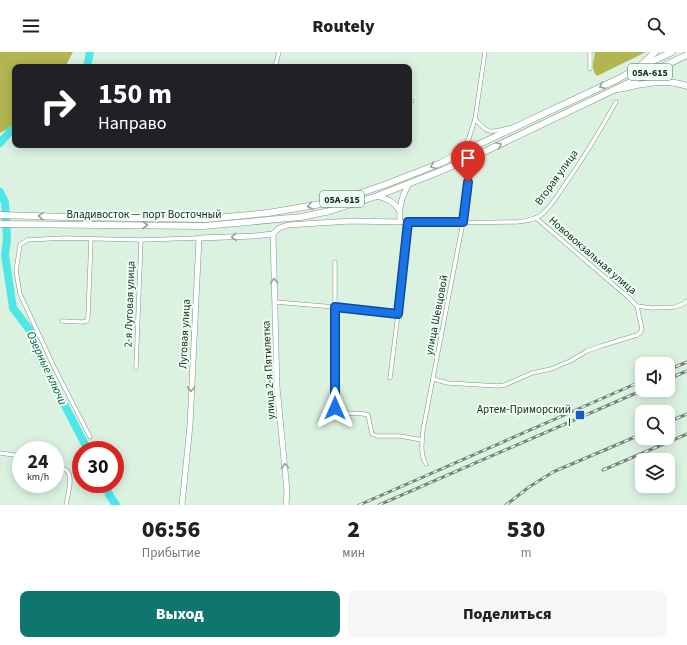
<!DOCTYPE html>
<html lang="ru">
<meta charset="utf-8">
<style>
:root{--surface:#fff;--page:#f6f6f6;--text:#222;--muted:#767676;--accent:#0f766e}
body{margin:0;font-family:"Source Sans 3",sans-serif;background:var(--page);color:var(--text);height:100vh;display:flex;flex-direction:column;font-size:15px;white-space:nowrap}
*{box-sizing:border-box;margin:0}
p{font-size:13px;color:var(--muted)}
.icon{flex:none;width:22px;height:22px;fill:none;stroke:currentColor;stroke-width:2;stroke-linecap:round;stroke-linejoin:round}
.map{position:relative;height:453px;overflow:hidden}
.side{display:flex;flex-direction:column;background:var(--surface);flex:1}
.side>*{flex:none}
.top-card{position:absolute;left:12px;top:12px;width:400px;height:84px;border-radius:8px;box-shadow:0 2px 10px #0003;background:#202124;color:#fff;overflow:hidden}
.controls{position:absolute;left:635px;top:305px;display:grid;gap:8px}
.controls a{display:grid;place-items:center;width:40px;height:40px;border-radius:8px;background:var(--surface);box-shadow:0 2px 10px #0003;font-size:20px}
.speed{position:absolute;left:12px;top:389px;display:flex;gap:8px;font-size:20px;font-weight:700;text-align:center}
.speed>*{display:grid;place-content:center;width:52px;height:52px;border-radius:50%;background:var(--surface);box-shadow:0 2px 10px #0003;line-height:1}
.speed small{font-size:10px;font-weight:400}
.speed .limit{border:6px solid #d22;background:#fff;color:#111}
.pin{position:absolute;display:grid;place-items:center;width:34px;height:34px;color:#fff;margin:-41px -17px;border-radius:50% 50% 50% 0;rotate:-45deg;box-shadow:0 0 4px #0007}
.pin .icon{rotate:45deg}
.me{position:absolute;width:44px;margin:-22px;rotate:0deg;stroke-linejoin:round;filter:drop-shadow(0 0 3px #0008)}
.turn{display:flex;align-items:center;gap:14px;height:84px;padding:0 20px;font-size:18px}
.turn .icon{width:52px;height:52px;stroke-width:2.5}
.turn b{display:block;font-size:28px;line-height:34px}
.eta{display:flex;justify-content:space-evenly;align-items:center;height:68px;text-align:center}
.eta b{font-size:24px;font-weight:800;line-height:28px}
.action{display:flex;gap:8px;margin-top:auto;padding:8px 20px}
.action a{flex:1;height:46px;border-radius:8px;background:var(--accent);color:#fff;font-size:16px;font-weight:800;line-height:46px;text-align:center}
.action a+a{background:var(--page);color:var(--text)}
header{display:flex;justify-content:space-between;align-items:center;height:52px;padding:0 20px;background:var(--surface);font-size:18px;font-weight:800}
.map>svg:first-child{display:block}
.forest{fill:#b2b550}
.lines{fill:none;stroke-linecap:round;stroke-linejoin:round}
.river{stroke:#4fe6e8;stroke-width:8}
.minor-casing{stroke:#7f9585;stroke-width:4.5}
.secondary-casing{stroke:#7f9585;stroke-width:6}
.primary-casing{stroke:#7f9585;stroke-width:7}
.trunk-casing{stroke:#7f9585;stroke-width:7}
.minor{stroke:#fff;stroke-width:3.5}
.secondary{stroke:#fff;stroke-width:5}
.primary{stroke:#fff;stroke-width:6}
.trunk{stroke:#fff;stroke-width:6}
.rail-casing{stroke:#76857a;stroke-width:3}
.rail{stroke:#ebfef0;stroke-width:1.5;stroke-dasharray:4.5;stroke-linecap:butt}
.oneway{stroke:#9b9f9c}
.route-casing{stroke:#114b97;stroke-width:10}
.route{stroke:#1a73e8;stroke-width:7}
.poi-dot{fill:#1959c5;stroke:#ebfef0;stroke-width:1.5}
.labels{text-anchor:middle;stroke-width:4;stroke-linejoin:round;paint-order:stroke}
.shield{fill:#ebfef0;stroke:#5e6a60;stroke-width:1}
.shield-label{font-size:10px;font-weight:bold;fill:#212a23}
.street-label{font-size:11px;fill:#212a23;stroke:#ebfef0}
.poi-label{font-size:11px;fill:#212a23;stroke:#ebfef0;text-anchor:end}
.water-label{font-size:12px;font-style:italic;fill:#105152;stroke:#ebfef0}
</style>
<header><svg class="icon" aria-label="menu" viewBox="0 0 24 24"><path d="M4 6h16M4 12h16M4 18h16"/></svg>Routely<svg class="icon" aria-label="search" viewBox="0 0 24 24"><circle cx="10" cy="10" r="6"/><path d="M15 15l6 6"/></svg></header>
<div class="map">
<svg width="687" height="453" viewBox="0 0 687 453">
<rect width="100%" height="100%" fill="#dbf2e1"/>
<!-- forest -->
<g class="forest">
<path d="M0,0H73L65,15H15V72L0,81Z"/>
<path d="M595,0H646L597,24C590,17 594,9 595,0Z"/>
</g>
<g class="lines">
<!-- river -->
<g class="river">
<path d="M87,15L90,0"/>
<path d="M0,91L11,78H15"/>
<path d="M0,140L5,150L7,187L5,203L13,256L29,277L40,306L88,398"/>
<path d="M104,432L110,444L116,453"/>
</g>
<defs>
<g id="minor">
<path d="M275,15L279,0"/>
<path d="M590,17V0"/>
<path d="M409,49H412"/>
<path d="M475,67C488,82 490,81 508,76"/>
<path d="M458,100L465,94L469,86L475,67L485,0"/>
<path d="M536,166L628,245L637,254L652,256L675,255L683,252L687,249"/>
<path d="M400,170L435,171L517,170C526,169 534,168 541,163C550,156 557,144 564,134C583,107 600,79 616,50"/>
<path d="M335,210V355C341,363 356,361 364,362L368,363L372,382L377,384H400L422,388"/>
<path d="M275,250L335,255L398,262"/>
<path d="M62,269L82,270L87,269L88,265L91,187"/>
<path d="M136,316L141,188"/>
<path d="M390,326L398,262L408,170"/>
<path d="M433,327L448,331L498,334L505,333L532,321L551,317L570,309L587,299L601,294L637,283L640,281L642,277L637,254"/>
<path d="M90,385L55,317L20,242L16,219L20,193L27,188L64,186L141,188L199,186"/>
<path d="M0,401L21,404"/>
<path d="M426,412C420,403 422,389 423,378L463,170L470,117"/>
<path d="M55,414C59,415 64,416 67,419C74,425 67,445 66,453"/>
</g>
<g id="secondary">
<path d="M377,144C386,147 394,149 399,158"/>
<path d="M273,182L277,335L287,439L286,453"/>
<path d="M273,182L279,176L288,173L351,169L400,170C399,154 401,146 409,132"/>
<path d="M182,453L190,373L199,186L254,184L273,182"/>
</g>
<path id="primary" d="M639,15L655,0"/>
<g id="trunk">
<path d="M618,37C627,36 635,33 643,32C658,29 673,29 687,34"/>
<path d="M0,163L66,165L206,167L268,161L321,152L352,144L387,132L441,111L454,104L618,27L636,17L672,0"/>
<path d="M0,172L204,174L301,165L330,159L377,144L441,119L488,98L687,3"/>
</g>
</defs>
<!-- minor casing -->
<use href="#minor" class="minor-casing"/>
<!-- secondary casing -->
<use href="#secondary" class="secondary-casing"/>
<!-- primary casing -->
<use href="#primary" class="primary-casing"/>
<!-- trunk casing -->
<use href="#trunk" class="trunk-casing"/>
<!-- minor -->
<use href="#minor" class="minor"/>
<!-- secondary -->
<use href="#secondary" class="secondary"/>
<!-- primary -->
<use href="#primary" class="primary"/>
<!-- trunk -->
<use href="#trunk" class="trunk"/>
<defs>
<g id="rail">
<path d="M668,318L687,310"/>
<path d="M668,327L687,319"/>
<path d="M668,370L687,362"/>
<path d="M603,418L687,382"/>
<path d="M359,453L642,329"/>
<path d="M379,453L643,338"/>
<path d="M506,453L529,435L553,420L642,382"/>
</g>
</defs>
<!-- rail casing -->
<use href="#rail" class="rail-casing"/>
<!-- rail -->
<use href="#rail" class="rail"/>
</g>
<!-- one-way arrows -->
<defs><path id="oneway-chevron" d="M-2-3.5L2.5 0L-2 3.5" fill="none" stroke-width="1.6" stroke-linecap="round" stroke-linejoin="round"/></defs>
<g class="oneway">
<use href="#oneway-chevron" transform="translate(602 34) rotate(156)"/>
<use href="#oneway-chevron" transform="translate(499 93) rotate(-25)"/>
<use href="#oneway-chevron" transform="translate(433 114) rotate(158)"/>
<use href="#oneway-chevron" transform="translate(310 154) rotate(169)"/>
<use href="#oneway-chevron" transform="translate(41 164) rotate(-178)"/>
<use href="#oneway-chevron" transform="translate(145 173)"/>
<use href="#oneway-chevron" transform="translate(234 185) rotate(178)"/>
<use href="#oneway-chevron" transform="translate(274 229) rotate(-92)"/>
<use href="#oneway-chevron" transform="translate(191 337) rotate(93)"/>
<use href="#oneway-chevron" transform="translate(285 414) rotate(-95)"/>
</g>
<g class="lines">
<defs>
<path id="route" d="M335,356V255L398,262L408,170H463L468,130"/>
</defs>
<!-- route casing -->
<use href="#route" class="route-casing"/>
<!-- route -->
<use href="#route" class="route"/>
</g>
<!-- markers -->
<rect class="poi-dot" x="575" y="358" width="10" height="10" rx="2"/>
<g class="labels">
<!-- shield labels -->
<g class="shield">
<rect x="628" y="12" width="44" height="16" rx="3"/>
<rect x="320" y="139" width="44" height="16" rx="3"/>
</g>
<g class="shield-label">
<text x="650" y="24">05А-615</text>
<text x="342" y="151">05А-615</text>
</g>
<!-- street labels -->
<g class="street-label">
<text transform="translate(556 125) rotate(-54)" y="4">Вторая улица</text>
<text x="144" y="166">Владивосток — порт Восточный</text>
<text transform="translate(593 203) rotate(41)" y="4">Нововокзальная улица</text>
<text transform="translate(129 252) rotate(-88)" y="4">2-я Луговая улица</text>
<text transform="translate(436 263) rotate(-79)" y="4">улица Шевцовой</text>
<text transform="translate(184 282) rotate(-87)" y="4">Луговая улица</text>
<text transform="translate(268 318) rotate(-93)" y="4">улица 2-я Пятилетка</text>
</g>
<!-- poi labels -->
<g class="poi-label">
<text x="571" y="361">Артем-Приморский<tspan x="571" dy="13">I</tspan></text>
</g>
<!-- water labels -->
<g class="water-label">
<text transform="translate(47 316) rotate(65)" y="4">Озерные ключи</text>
</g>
</g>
</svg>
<div class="controls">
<a><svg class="icon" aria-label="sound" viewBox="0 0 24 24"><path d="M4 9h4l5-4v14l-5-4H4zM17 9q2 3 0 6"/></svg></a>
<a><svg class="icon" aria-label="search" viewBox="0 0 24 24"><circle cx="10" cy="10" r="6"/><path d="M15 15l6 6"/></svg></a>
<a><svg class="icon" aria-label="layers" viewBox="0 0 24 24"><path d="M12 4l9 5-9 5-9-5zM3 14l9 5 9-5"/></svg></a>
</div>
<div class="speed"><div>24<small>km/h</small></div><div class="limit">30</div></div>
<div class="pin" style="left:468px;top:130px;background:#d93025"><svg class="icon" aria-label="arrive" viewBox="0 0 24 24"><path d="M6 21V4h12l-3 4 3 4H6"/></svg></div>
<svg class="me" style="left:335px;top:356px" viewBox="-20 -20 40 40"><path d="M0-17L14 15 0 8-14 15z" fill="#1a73e8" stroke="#fff" stroke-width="4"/></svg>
<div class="top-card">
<div class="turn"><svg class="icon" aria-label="right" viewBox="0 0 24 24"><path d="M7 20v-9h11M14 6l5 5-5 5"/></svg><div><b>150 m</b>Направо</div></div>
</div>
</div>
<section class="side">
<div class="eta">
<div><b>06:56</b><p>Прибытие</p></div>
<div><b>2</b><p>мин</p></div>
<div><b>530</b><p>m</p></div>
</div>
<div class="action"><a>Выход</a><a>Поделиться</a></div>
</section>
